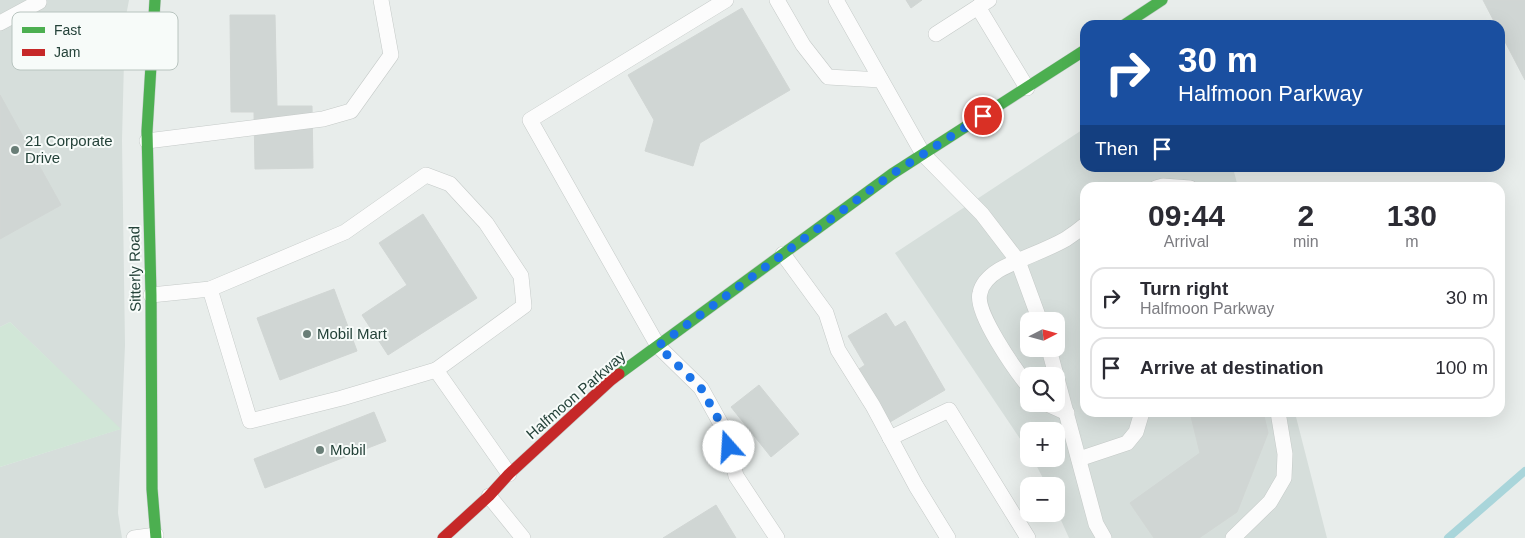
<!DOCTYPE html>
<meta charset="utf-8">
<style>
:root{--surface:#fff;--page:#f7f7f7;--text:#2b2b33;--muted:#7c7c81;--line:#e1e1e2}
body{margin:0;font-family:Arial,sans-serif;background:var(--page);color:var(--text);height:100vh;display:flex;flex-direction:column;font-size:19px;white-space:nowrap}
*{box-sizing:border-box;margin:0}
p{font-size:16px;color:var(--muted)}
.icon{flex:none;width:28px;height:28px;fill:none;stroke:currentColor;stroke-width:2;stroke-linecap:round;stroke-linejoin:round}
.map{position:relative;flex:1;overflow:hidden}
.side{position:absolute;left:1080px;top:182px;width:425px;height:235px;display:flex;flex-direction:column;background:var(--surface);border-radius:15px;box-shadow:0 5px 20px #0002}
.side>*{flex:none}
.guide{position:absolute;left:1080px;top:20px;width:425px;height:152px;border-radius:15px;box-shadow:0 5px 20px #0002;background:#1a4fa0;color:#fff;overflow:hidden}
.needle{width:32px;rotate:84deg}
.controls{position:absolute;left:1020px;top:312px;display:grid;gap:10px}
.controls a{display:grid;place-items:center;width:45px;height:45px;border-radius:10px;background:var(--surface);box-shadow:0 5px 20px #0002;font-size:25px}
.pin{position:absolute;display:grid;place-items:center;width:42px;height:42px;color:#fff;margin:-21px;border:2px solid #fff;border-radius:50%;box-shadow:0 1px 5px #0007}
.me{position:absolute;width:55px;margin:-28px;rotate:341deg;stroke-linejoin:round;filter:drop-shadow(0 0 4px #0008)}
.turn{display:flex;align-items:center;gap:18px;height:105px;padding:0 15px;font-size:22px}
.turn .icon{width:65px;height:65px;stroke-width:2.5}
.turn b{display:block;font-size:35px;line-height:42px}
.then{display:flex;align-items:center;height:48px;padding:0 15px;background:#0003;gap:10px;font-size:19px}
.eta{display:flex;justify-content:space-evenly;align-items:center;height:85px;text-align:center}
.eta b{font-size:30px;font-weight:600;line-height:35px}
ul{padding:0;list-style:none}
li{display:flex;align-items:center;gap:15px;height:62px;margin:0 10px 8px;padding:0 5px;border:2px solid var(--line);border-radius:15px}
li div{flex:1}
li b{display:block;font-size:19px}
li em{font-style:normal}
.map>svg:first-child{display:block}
.built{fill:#d6dedb;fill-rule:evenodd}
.green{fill:#d1e6d7}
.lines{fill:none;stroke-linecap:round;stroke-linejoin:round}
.stream{stroke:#a9d5da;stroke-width:8}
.building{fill:#d0d6d4;stroke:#d1d6d4}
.lane-casing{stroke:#c5cac8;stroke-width:16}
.fast-casing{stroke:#c3cbc8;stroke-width:12}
.jam-casing{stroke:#c3cbc8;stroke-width:12}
.lane{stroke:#fcfcfc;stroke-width:15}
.fast{stroke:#4caf50;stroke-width:11}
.jam{stroke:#c62828;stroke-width:11}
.route{stroke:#1a73e8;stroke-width:9;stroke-dasharray:0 16.2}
.poi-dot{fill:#697e77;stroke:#f7fbf9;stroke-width:2}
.labels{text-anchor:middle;stroke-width:4;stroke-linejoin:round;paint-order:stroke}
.poi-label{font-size:15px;fill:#244239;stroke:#f7fbf9;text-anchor:start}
.street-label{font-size:15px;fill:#244239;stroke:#f7fbf9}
.key{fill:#f7fbf9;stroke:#b8c4bf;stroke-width:1}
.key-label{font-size:14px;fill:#244239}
</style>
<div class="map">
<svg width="1525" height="538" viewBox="0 0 1525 538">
<rect width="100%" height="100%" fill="#e8edeb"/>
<!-- built -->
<g class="built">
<path d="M0,0H129L125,21L122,140L125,345L118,513L122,538H0V467L120,429L10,322L0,327Z"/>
<path d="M1085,128V168H1233L1238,187L1085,188V412L1295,413L1327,538H1069L1056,509V486H1047L1033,459H1056V431H1029V452L895,253ZM1029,321H1056V349H1029ZM1029,376H1056V404H1029Z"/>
</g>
<!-- green -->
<path class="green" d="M10,322L121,429L0,467V327Z"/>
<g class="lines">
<!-- stream -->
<path class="stream" d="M1448,538L1525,471"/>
</g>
<!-- building -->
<g class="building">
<path d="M906,0H922L911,8Z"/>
<path d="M1483,0H1525V80L1500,32V25H1496Z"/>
<path d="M742,8L790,90L700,143L693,166L645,151L654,120L628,75Z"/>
<path d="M230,15H275L277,106H312L313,168L255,169L254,112H231Z"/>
<path d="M0,95L61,205L0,239Z"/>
<path d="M423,214L477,298L388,355L362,315L407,285L379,243Z"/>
<path d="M334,289L357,351L280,380L257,318Z"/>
<path d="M886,313L895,327L905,321L945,390L890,422L859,369L865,365L848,336Z"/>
<path d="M759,385L799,434L771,457L731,407Z"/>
<path d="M374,412L386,441L265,488L254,459Z"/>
<path d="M1190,412H1263L1268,433L1237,512L1199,538H1154L1130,503L1200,453Z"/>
<path d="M716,505L736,538H663Z"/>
</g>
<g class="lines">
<defs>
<g id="lane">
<path d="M726,0L530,120L658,346L701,388L726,433L736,476L777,538"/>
<path d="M777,0L803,45L828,77L881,80"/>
<path d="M836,0L923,154L982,214L1018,261L1040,321"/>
<path d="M989,0L978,7L1027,88"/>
<path d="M0,23L39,2L38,0"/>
<path d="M936,34L978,7"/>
<path d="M147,141L323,119L351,111L391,55L381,0"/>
<path d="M1156,188L1163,186L1190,188"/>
<path d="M783,254L826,313L838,350L873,406L916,486L948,538"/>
<path d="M210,289L250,421L342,398L436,370"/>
<path d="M151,295L210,289L345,232L426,175L450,184L486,223L521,276L524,306L436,370L509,474"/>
<path d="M1049,349L1096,524L1104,538"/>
<path d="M1029,387C1016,371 974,312 980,293C982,283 991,275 999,270C1021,258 1045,251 1066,239C1072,235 1079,230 1085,225"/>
<path d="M1047,404L1067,413"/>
<path d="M890,438L949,410L1028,538"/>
<path d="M1079,459L1127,443L1136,432L1142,412"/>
<path d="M489,496L523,538"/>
<path d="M134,538L156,535"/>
<path d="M1233,538L1270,502L1284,478L1285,454L1278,412"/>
</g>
<g id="fast">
<path d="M155,0L147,131L151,295L152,489L156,538"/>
<path d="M1124,25L1162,0"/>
<path d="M619,374L892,174L1085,50"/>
</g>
<path id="jam" d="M443,538L489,496L509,474L610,381L619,374"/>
</defs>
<!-- lane casing -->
<use href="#lane" class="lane-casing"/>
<!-- fast casing -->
<use href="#fast" class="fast-casing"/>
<!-- jam casing -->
<use href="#jam" class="jam-casing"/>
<!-- lane -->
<use href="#lane" class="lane"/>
<!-- fast -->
<use href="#fast" class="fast"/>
<!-- jam -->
<use href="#jam" class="jam"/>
</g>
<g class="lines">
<!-- route -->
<path class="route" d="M729,447L726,433L701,388L658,346L892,174L983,116"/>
</g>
<!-- markers -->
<g class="poi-dot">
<circle cx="15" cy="150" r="5"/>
<circle cx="307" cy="334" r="5"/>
<circle cx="320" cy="450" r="5"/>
</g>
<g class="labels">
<!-- poi labels -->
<g class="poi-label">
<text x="25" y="146">21 Corporate<tspan x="25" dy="17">Drive</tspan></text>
<text x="317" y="339">Mobil Mart</text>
<text x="330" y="455">Mobil</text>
</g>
<!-- street labels -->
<g class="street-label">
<text transform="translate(135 269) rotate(-91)" y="5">Sitterly Road</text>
<text transform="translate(576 395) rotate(-41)" y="5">Halfmoon Parkway</text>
</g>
</g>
<!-- legend -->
<rect x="12" y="12" width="166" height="58" rx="8" class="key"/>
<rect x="22" y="27" width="23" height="6" fill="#4caf50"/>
<rect x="22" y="49" width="23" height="7" fill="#c62828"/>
<g class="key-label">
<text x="54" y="35">Fast</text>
<text x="54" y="57">Jam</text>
</g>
</svg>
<div class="controls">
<a><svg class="needle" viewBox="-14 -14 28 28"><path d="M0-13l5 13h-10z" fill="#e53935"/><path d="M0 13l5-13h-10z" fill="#7c7c81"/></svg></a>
<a><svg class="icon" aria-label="search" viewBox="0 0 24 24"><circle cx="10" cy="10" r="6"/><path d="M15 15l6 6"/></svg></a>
<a>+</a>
<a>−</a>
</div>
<div class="pin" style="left:983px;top:116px;background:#d93025"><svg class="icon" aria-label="arrive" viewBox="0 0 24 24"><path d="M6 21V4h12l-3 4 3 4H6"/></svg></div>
<svg class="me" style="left:729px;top:447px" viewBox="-20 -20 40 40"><circle r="19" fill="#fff"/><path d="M0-13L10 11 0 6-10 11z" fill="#1a73e8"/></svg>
<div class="guide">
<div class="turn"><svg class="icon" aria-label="right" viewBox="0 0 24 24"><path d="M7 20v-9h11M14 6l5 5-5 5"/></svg><div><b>30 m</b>Halfmoon Parkway</div></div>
<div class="then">Then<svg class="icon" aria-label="arrive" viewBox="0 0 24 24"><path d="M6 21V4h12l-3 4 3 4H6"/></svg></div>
</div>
<section class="side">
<div class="eta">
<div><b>09:44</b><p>Arrival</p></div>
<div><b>2</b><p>min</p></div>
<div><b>130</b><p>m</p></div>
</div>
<ul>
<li><svg class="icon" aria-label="right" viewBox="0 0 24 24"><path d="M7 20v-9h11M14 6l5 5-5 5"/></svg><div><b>Turn right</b><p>Halfmoon Parkway</p></div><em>30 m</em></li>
<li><svg class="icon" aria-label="arrive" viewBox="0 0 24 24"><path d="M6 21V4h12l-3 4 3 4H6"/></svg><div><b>Arrive at destination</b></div><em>100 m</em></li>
</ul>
</section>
</div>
